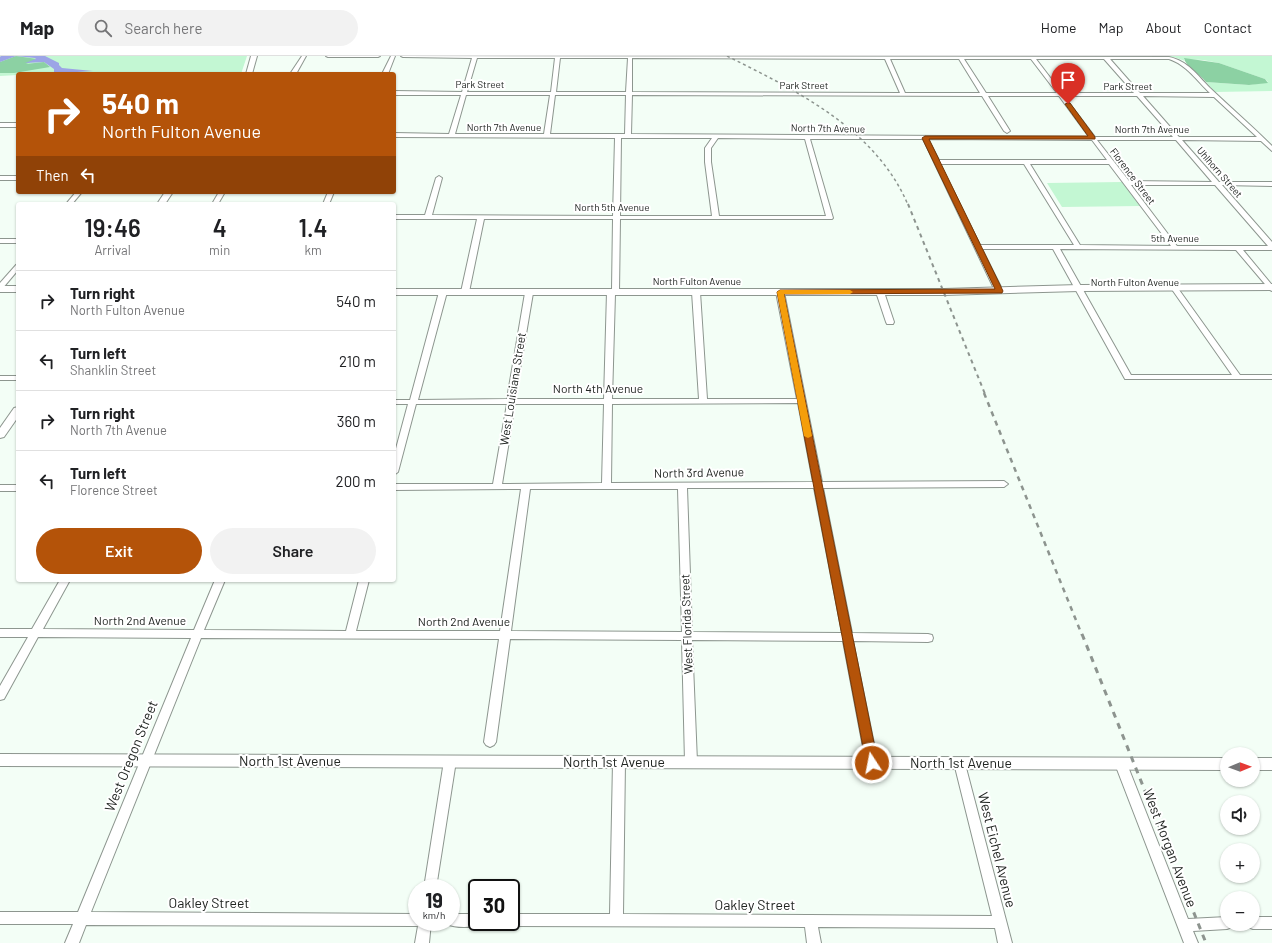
<!DOCTYPE html>
<meta charset="utf-8">
<style>
:root{--surface:#fff;--page:#f2f2f2;--text:#202124;--muted:#757577;--line:#e0e0e0;--accent:#b45309}
body{margin:0;font-family:Barlow,sans-serif;background:var(--page);color:var(--text);height:100vh;display:flex;flex-direction:column;font-size:15px;white-space:nowrap}
*{box-sizing:border-box;margin:0}
p{font-size:13px;color:var(--muted)}
.icon{flex:none;width:22px;height:22px;fill:none;stroke:currentColor;stroke-width:2;stroke-linecap:round;stroke-linejoin:round}
.map{position:relative;flex:1;overflow:hidden}
.panel{position:absolute;left:16px;top:146px;width:380px;height:380px;display:flex;flex-direction:column;background:var(--surface);border-radius:4px;box-shadow:0 1px 3px #0004}
.panel>*{flex:none}
.hud{position:absolute;left:16px;top:16px;width:380px;height:122px;border-radius:4px;box-shadow:0 1px 3px #0004;background:#b45309;color:#fff;overflow:hidden}
.needle{width:26px;rotate:89deg}
.fabs{position:absolute;left:1220px;top:691px;display:grid;gap:8px}
.fabs a{display:grid;place-items:center;width:40px;height:40px;border-radius:50%;background:var(--surface);box-shadow:0 1px 3px #0004;font-size:20px}
.speed{position:absolute;left:408px;top:823px;display:flex;gap:8px;font-size:20px;font-weight:700;text-align:center}
.speed>*{display:grid;place-content:center;width:52px;height:52px;border-radius:50%;background:var(--surface);box-shadow:0 1px 3px #0004;line-height:1}
.speed small{font-size:10px;font-weight:400}
.speed .limit{border:2px solid #111;border-radius:6px;background:#fff;color:#111}
.pin{position:absolute;display:grid;place-items:center;width:34px;height:34px;color:#fff;margin:-41px -17px;border-radius:50% 50% 50% 0;rotate:-45deg;box-shadow:0 0 4px #0007}
.pin .icon{rotate:45deg}
.me{position:absolute;width:44px;margin:-22px;rotate:349deg;stroke-linejoin:round;filter:drop-shadow(0 0 3px #0008)}
.turn{display:flex;align-items:center;gap:14px;height:84px;padding:0 20px;font-size:18px}
.turn .icon{width:52px;height:52px;stroke-width:2.5}
.turn b{display:block;font-size:28px;line-height:34px}
.then{display:flex;align-items:center;height:38px;padding:0 20px;background:#0003;gap:8px;font-size:15px}
.eta{display:flex;justify-content:space-evenly;align-items:center;height:68px;text-align:center}
.eta b{font-size:24px;font-weight:600;line-height:28px}
.button{display:flex;gap:8px;margin-top:auto;padding:8px 20px}
.button a{flex:1;height:46px;border-radius:24px;background:var(--accent);color:#fff;font-size:16px;font-weight:600;line-height:46px;text-align:center}
.button a+a{background:var(--page);color:var(--text)}
ul{padding:0;list-style:none}
li{display:flex;align-items:center;gap:12px;height:60px;padding:0 20px;border-top:1px solid var(--line)}
li div{flex:1}
li b{display:block;font-size:15px}
li em{font-style:normal}
header{display:flex;align-items:center;gap:24px;box-sizing:border-box;height:56px;padding:0 20px;background:var(--surface);border-bottom:1px solid var(--line)}
header strong{font-size:19px}
nav{display:flex;gap:22px;margin-inline-start:auto;font-size:14px}
.search{width:280px;height:36px;background:var(--page);display:flex;align-items:center;gap:10px;box-sizing:border-box;padding:0 14px;border-radius:22px;color:var(--muted);font-size:15px}
.map>svg:first-child{display:block}
.green{fill:#c3f7d3}
.forest{fill:#8cd1a3}
.water{fill:#9ca4e6}
.lines{fill:none;stroke-linecap:round;stroke-linejoin:round}
.minor-casing{stroke:#8d968f;stroke-width:2}
.major-casing{stroke:#8d968f;stroke-width:2}
.minor{fill:#fff;fill-rule:evenodd}
.major{fill:#fff;fill-rule:evenodd}
.rail-far3{stroke:#8d948f;stroke-width:1.5;stroke-dasharray:3 3;stroke-linecap:butt}
.rail-far2{stroke:#8d948f;stroke-width:2;stroke-dasharray:4 4;stroke-linecap:butt}
.rail-far1{stroke:#8d948f;stroke-width:2.5;stroke-dasharray:5 5;stroke-linecap:butt}
.rail{stroke:#8d948f;stroke-width:3;stroke-dasharray:6 6;stroke-linecap:butt}
.route{fill:#b45309;stroke:#753606}
.slow{fill:#f59e0b}
.labels{text-anchor:middle;stroke-width:4;stroke-linejoin:round;paint-order:stroke}
.far-street-label{font-size:10px;fill:#212522;stroke:#fff}
.street-label{font-size:12px;fill:#212522;stroke:#fff}
.near-street-label{font-size:14px;fill:#212522;stroke:#fff}
</style>
<header>
<strong>Map</strong>
<div class="search"><svg class="icon" aria-label="search" viewBox="0 0 24 24"><circle cx="10" cy="10" r="6"/><path d="M15 15l6 6"/></svg>Search here</div>
<nav><a>Home</a><a>Map</a><a>About</a><a>Contact</a></nav>
</header>
<div class="map">
<svg width="1272" height="887" viewBox="0 0 1272 887">
<rect width="100%" height="100%" fill="#f3fef6"/>
<!-- green -->
<g class="green">
<path d="M0,0H247L241,18H18V19L0,20Z"/>
<path d="M1008,0H1272V35L1215,36L1206,26L1249,29L1268,26L1265,23L1219,7L1203,4L1184,3L1185,5L1174,1Z"/>
<path d="M1122,126L1140,150L1062,151L1047,127Z"/>
</g>
<!-- forest -->
<g class="forest">
<path d="M16,0L37,3L26,8L44,6L50,11L14,17H0V6Z"/>
<path d="M1184,2L1219,7L1265,23L1268,27L1249,29L1206,26C1200,18 1186,12 1184,2Z"/>
</g>
<!-- water -->
<path class="water" d="M1,0H45L59,7V9L62,12L93,15L77,16L76,18H54V13L44,6L25,7L36,3L35,2L16,0L0,6V1Z"/>
<g class="lines">
<defs>
<g id="minor">
<path d="M302,0H306L296,18H290Z"/>
<path d="M326,0H380L378,1H328Z"/>
<path d="M391,0H395L388,18H382Z"/>
<path d="M401,0L1169,1C1188,5 1197,19 1210,32C1231,52 1252,70 1272,90V95L1261,85L1182,84L1219,126H1272V130L1222,129L1272,186V194H1243L1272,229V235L1270,234L1236,194L1060,193L1131,319H1232L1171,232L1175,230L1177,231L1240,319H1272V323H1125L1053,193H982L1003,235L1002,237H996L923,83H810L833,162L832,163H620L619,236L615,238L612,343H699L692,236L696,234L700,236L707,343H797L776,236L780,234L784,236L822,426L1004,425L1008,428L1004,431L823,432L852,577L928,578L932,579L933,582L932,585L928,586L853,585L878,707L876,710L872,712L868,710L866,707L843,585L692,584L697,706L695,709L691,711L687,709L685,706L682,584L510,583L496,686L494,689L490,691L486,689L484,686L499,583L201,582L91,856L417,858V866H431L429,887H415L418,870L86,869L79,887H65L73,868H0V856H78L191,582L38,581L4,643L0,644V630L28,581H0V573H32L60,524H70L43,573L194,574L215,524H225L204,574L346,575L359,524H369L356,575H500L521,433L394,434V428H493L507,348H416L398,416L394,419V400L408,348H394V344H410L439,236L443,234L447,236L418,344L507,343L525,237L529,235L533,237L515,343H604L607,236L612,234L613,163H484L469,236L465,238L461,236L477,163H394V159H425L436,122L439,120L442,122L432,159L613,160L615,82L394,81V77L449,78L461,39H394V35L462,36L472,2L403,1ZM477,2H555L551,36H467ZM560,2H628L626,36H556ZM632,2L885,3L900,37L632,36ZM890,3H959L980,37H905ZM964,3H1031L1057,37H986ZM1036,3H1104L1134,37H1062ZM1110,3H1169C1187,9 1197,25 1210,37H1140ZM466,39H550L544,78H455ZM555,39H626L625,78H550ZM632,39L982,40L1004,75L1007,77L1010,75L988,40H1059L1089,81L631,78ZM1064,40H1137L1173,81H1095ZM1143,40L1214,41L1257,81H1179ZM621,82H712L705,92V106L712,160H620ZM718,82L805,83L826,160H719L711,106V92ZM928,83L1092,84L1107,104H939ZM1097,84H1176L1212,126L1129,125ZM940,108H1024L1074,189H980ZM1030,108H1109L1171,190L1080,189ZM1131,129H1215L1268,190H1177ZM798,347L813,426L611,427L612,348ZM515,348H604L602,427L502,428ZM687,432H814L842,577L692,576ZM530,433H678L682,576L511,575Z"/>
<rect x="0" y="67" width="18" height="4"/>
<rect x="0" y="120" width="18" height="4"/>
<path d="M76,136H82L72,148H66Z"/>
<path d="M219,136H225L218,148H212Z"/>
<path d="M328,136H334L329,148H323Z"/>
<rect x="0" y="183" width="18" height="4"/>
<path d="M18,208V214L2,233L0,234V227L16,209Z"/>
<path d="M877,234H880L884,236L894,266L893,268H887L886,266L876,236Z"/>
<rect x="0" y="320" width="18" height="4"/>
<rect x="0" y="429" width="18" height="6"/>
<path d="M450,700L454,702L456,705L436,832H424L444,705L446,702Z"/>
<path d="M619,701L623,703L625,706L623,858L992,860L954,707L956,704L960,702L964,704L1012,887H998L995,872L818,871L821,887H807L805,871L511,870L506,868L505,866H511V858H610L613,706L615,703Z"/>
<path d="M1121,703L1125,705L1127,708L1188,863L1227,861V868H1233L1232,871L1227,873L1193,875L1198,887H1184L1115,708L1117,705Z"/>
<path d="M451,858H477V866H483L482,868C472,872 456,872 446,868L445,866H451Z"/>
<path d="M1253,861H1272V873H1253L1248,871L1247,868H1253Z"/>
</g>
<g id="major">
<path d="M251,0H257L252,18H246Z"/>
<path d="M165,136H173L165,148H157Z"/>
<path d="M1272,228V234L1079,235L944,239H394V233H944L1079,229Z"/>
<rect x="0" y="230" width="18" height="6"/>
<path d="M18,351V361L4,381L0,382V372L14,352Z"/>
<path d="M0,698L1227,702V714L0,710Z"/>
<rect x="1253" y="702" width="19" height="12"/>
</g>
</defs>
<!-- minor casing -->
<use href="#minor" class="minor-casing"/>
<!-- major casing -->
<use href="#major" class="major-casing"/>
<!-- minor -->
<use href="#minor" class="minor"/>
<!-- major -->
<use href="#major" class="major"/>
<!-- rail-far3 -->
<path class="rail-far3" d="M727,0C797,35 876,73 908,149"/>
<!-- rail-far2 -->
<path class="rail-far2" d="M908,148L985,338"/>
<!-- rail-far1 -->
<path class="rail-far1" d="M984,337L1082,579"/>
<!-- rail -->
<path class="rail" d="M1082,578L1206,887"/>
</g>
<!-- route -->
<path class="route" d="M1068,47H1070L1095,81V83H929L1003,235L1002,237L784,238L878,707L876,711L872,712L868,711L866,707L777,236L780,234L995,233L922,82L925,80H1088L1065,48Z"/>
<!-- slow -->
<path class="slow" d="M780,234H850L853,236L850,238H784L812,380L808,382L804,380L777,236Z"/>
<g class="labels">
<!-- far-street labels -->
<g class="far-street-label">
<text x="480" y="32">Park Street</text>
<text x="804" y="33">Park Street</text>
<text x="1128" y="34">Park Street</text>
<text x="504" y="75">North 7th Avenue</text>
<text transform="translate(828 72) rotate(1)" y="4">North 7th Avenue</text>
<text x="1152" y="77">North 7th Avenue</text>
<text transform="translate(1220 116) rotate(49)" y="4">Uhlhorn Street</text>
<text transform="translate(1133 120) rotate(53)" y="4">Florence Street</text>
<text x="612" y="155">North 5th Avenue</text>
<text x="1175" y="186">5th Avenue</text>
<text x="697" y="229">North Fulton Avenue</text>
<text x="1135" y="230">North Fulton Avenue</text>
</g>
<!-- street labels -->
<g class="street-label">
<text transform="translate(513 333) rotate(-81)" y="4">West Louisiana Street</text>
<text x="598" y="337">North 4th Avenue</text>
<text transform="translate(699 417) rotate(-1)" y="4">North 3rd Avenue</text>
<text x="140" y="569">North 2nd Avenue</text>
<text x="464" y="570">North 2nd Avenue</text>
<text transform="translate(687 568) rotate(-92)" y="4">West Florida Street</text>
</g>
<!-- near-street labels -->
<g class="near-street-label">
<text transform="translate(131 700) rotate(-68)" y="5">West Oregon Street</text>
<text x="290" y="710">North 1st Avenue</text>
<text x="614" y="711">North 1st Avenue</text>
<text x="961" y="712">North 1st Avenue</text>
<text transform="translate(1170 792) rotate(69)" y="5">West Morgan Avenue</text>
<text transform="translate(997 794) rotate(76)" y="5">West Eichel Avenue</text>
<text x="209" y="852">Oakley Street</text>
<text x="755" y="854">Oakley Street</text>
</g>
</g>
</svg>
<div class="fabs">
<a><svg class="needle" viewBox="-14 -14 28 28"><path d="M0-13l5 13h-10z" fill="#e53935"/><path d="M0 13l5-13h-10z" fill="#757577"/></svg></a>
<a><svg class="icon" aria-label="sound" viewBox="0 0 24 24"><path d="M4 9h4l5-4v14l-5-4H4zM17 9q2 3 0 6"/></svg></a>
<a>+</a>
<a>−</a>
</div>
<div class="speed"><div>19<small>km/h</small></div><div class="limit">30</div></div>
<div class="pin" style="left:1068px;top:48px;background:#d93025"><svg class="icon" aria-label="arrive" viewBox="0 0 24 24"><path d="M6 21V4h12l-3 4 3 4H6"/></svg></div>
<svg class="me" style="left:872px;top:707px" viewBox="-20 -20 40 40"><circle r="17" fill="#b45309" stroke="#fff" stroke-width="3"/><path d="M0-11L8 9 0 5-8 9z" fill="#fff"/></svg>
<div class="hud">
<div class="turn"><svg class="icon" aria-label="right" viewBox="0 0 24 24"><path d="M7 20v-9h11M14 6l5 5-5 5"/></svg><div><b>540 m</b>North Fulton Avenue</div></div>
<div class="then">Then<svg class="icon" aria-label="left" viewBox="0 0 24 24"><path d="M17 20v-9H6M10 6l-5 5 5 5"/></svg></div>
</div>
<section class="panel">
<div class="eta">
<div><b>19:46</b><p>Arrival</p></div>
<div><b>4</b><p>min</p></div>
<div><b>1.4</b><p>km</p></div>
</div>
<ul>
<li><svg class="icon" aria-label="right" viewBox="0 0 24 24"><path d="M7 20v-9h11M14 6l5 5-5 5"/></svg><div><b>Turn right</b><p>North Fulton Avenue</p></div><em>540 m</em></li>
<li><svg class="icon" aria-label="left" viewBox="0 0 24 24"><path d="M17 20v-9H6M10 6l-5 5 5 5"/></svg><div><b>Turn left</b><p>Shanklin Street</p></div><em>210 m</em></li>
<li><svg class="icon" aria-label="right" viewBox="0 0 24 24"><path d="M7 20v-9h11M14 6l5 5-5 5"/></svg><div><b>Turn right</b><p>North 7th Avenue</p></div><em>360 m</em></li>
<li><svg class="icon" aria-label="left" viewBox="0 0 24 24"><path d="M17 20v-9H6M10 6l-5 5 5 5"/></svg><div><b>Turn left</b><p>Florence Street</p></div><em>200 m</em></li>
</ul>
<div class="button"><a>Exit</a><a>Share</a></div>
</section>
</div>
